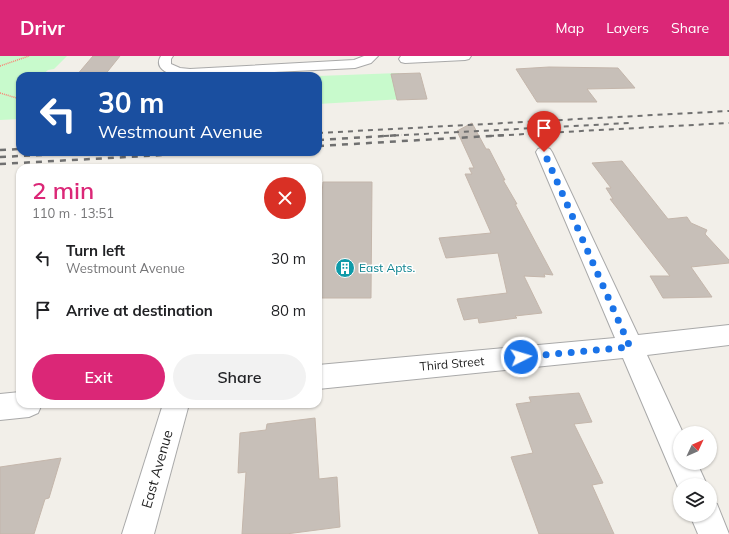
<!DOCTYPE html>
<meta charset="utf-8">
<style>
:root{--surface:#fff;--page:#f2f2f2;--text:#202124;--muted:#757577;--accent:#db2777}
body{margin:0;font-family:Mulish,sans-serif;background:var(--page);color:var(--text);height:100vh;display:flex;flex-direction:column;font-size:15px;white-space:nowrap}
*{box-sizing:border-box;margin:0}
p{font-size:13px;color:var(--muted)}
.icon{flex:none;width:22px;height:22px;fill:none;stroke:currentColor;stroke-width:2;stroke-linecap:round;stroke-linejoin:round}
.map{position:relative;flex:1;overflow:hidden}
.details{position:absolute;left:16px;top:108px;width:306px;height:244px;display:flex;flex-direction:column;background:var(--surface);border-radius:12px;box-shadow:0 1px 3px #0004}
.details>*{flex:none}
.banner{position:absolute;left:16px;top:16px;width:306px;height:84px;border-radius:12px;box-shadow:0 1px 3px #0004;background:#1a4fa0;color:#fff;overflow:hidden}
.needle{width:26px;rotate:46deg}
.fabs{position:absolute;left:673px;top:370px;display:grid;gap:8px}
.fabs a{display:grid;place-items:center;width:44px;height:44px;border-radius:50%;background:var(--surface);box-shadow:0 1px 3px #0004;font-size:20px}
.pin{position:absolute;display:grid;place-items:center;width:34px;height:34px;color:#fff;margin:-41px -17px;border-radius:50% 50% 50% 0;rotate:-45deg;box-shadow:0 0 4px #0007}
.pin .icon{rotate:45deg}
.me{position:absolute;width:44px;margin:-22px;rotate:85deg;stroke-linejoin:round;filter:drop-shadow(0 0 3px #0008)}
.turn{display:flex;align-items:center;gap:14px;height:84px;padding:0 16px;font-size:18px}
.turn .icon{width:52px;height:52px;stroke-width:2.5}
.turn b{display:block;font-size:28px;line-height:34px}
.round{display:grid;place-items:center;flex:none;width:42px;height:42px;border-radius:21px;background:var(--page)}
.overview{display:flex;align-items:center;justify-content:space-between;height:68px;padding:0 16px}
h1{font-size:24px;font-weight:600;line-height:30px;color:var(--accent)}
.primary-button{display:flex;gap:8px;margin-top:auto;padding:8px 16px}
.primary-button a{flex:1;height:46px;border-radius:24px;background:var(--accent);color:#fff;font-size:16px;font-weight:600;line-height:46px;text-align:center}
.primary-button a+a{background:var(--page);color:var(--text)}
ul{padding:0;list-style:none}
li{display:flex;align-items:center;gap:12px;height:52px;padding:0 16px}
li div{flex:1}
li b{display:block;font-size:15px}
li em{font-style:normal}
header{display:flex;align-items:center;gap:24px;box-sizing:border-box;height:56px;padding:0 20px;background:var(--accent);color:#fff}
header strong{font-size:19px}
nav{display:flex;gap:22px;margin-inline-start:auto;font-size:14px}
.map>svg:first-child{display:block}
.park{fill:#c8facc}
.building{fill:#c7bfb8;stroke:#c4b6ab}
.lines{fill:none;stroke-linecap:round;stroke-linejoin:round}
.minor-casing{stroke:#a9a9a9;stroke-width:2}
.path{stroke:#fa8072;stroke-width:1.5;stroke-dasharray:1 1;stroke-linecap:butt}
.minor{fill:#fff;fill-rule:evenodd}
.rail-far1{stroke:#707070;stroke-width:2;stroke-dasharray:5 5;stroke-linecap:butt}
.rail{stroke:#707070;stroke-width:2.5;stroke-dasharray:6 6;stroke-linecap:butt}
.route{stroke:#1a73e8;stroke-width:7;stroke-dasharray:0 12.6}
.labels{text-anchor:middle;stroke-width:3;stroke-linejoin:round;paint-order:stroke}
.culture-label{font-size:12px;fill:#0d838f;stroke:#fff;text-anchor:start}
.street-label{font-size:12px;fill:#222;stroke:#fff}
.near-street-label{font-size:14px;fill:#222;stroke:#fff}
</style>
<header>
<strong>Drivr</strong>
<nav><a>Map</a><a>Layers</a><a>Share</a></nav>
</header>
<div class="map">
<svg width="729" height="478" viewBox="0 0 729 478">
<rect width="100%" height="100%" fill="#f2efe9"/>
<!-- park -->
<g class="park">
<path d="M0,0H67L54,13L48,14L41,20H20V63L0,64Z"/>
<path d="M399,17L403,43L318,48V20Z"/>
</g>
<!-- building -->
<g class="building">
<path d="M93,0H120L104,20H76Z"/>
<path d="M549,11L618,12L635,32L587,33L597,46H537L516,13Z"/>
<path d="M420,17L427,43L397,44L391,18Z"/>
<path d="M472,67L486,93H489L505,124H503L517,148H515L553,219L544,218L545,221L524,220L542,257L515,260L517,262L479,267L478,262L464,264L457,243L507,237L498,197L446,202L439,182L491,177L465,118H472L469,112H474L457,75Z"/>
<path d="M622,105L668,163L687,161L691,167L707,174L705,178L729,204V207L691,211L712,241L663,242L650,220H670L610,143H613L606,132H611L592,107Z"/>
<path d="M323,126H372L371,242H318V183Z"/>
<path d="M579,337L592,366L574,368L603,427L592,429L614,478H539L511,401L533,397L516,348L531,346L529,341Z"/>
<path d="M315,362L319,423L337,421L340,471L286,478H242L246,416L238,417L240,377L266,374L267,368Z"/>
<path d="M61,402L49,442L45,443L34,478H0V411Z"/>
</g>
<g class="lines">
<defs>
<g id="minor">
<path d="M161,0H173L171,3V8L180,12L190,13L354,4L364,0H378L371,7L355,12C315,14 276,16 236,18C217,19 195,23 176,19C166,18 154,11 161,0Z"/>
<path d="M401,0H471L469,3L465,4L405,7L401,6L399,3Z"/>
<path d="M544,91L550,93L552,96L638,279L729,269V289L647,299L683,377H680V407H697L707,429H680V436L623,302L318,333V309L615,282L536,96L538,93Z"/>
<path d="M20,336V348H42L38,357L29,361L0,364V338Z"/>
<path d="M163,348H189L154,478H122Z"/>
<path d="M710,445L717,448L729,478H698L690,459H710Z"/>
</g>
</defs>
<!-- minor casing -->
<use href="#minor" class="minor-casing"/>
<!-- path -->
<g class="path">
<path d="M0,10L29,0"/>
<path d="M0,37L20,43"/>
</g>
<!-- minor -->
<use href="#minor" class="minor"/>
<!-- rail-far1 -->
<g class="rail-far1">
<path d="M318,77L729,55"/>
<path d="M384,80L630,67"/>
<path d="M489,80L729,67"/>
</g>
<!-- rail -->
<g class="rail">
<path d="M318,84L402,79"/>
<path d="M318,90L507,79"/>
<path d="M0,94L20,93"/>
<path d="M0,101L99,96"/>
<path d="M0,108L218,96"/>
</g>
</g>
<g class="lines">
<!-- route -->
<path class="route" d="M521,301L630,291L544,96"/>
</g>
<!-- icons -->
<defs>
<symbol id="building-disc" viewBox="-11 -11 22 22"><circle r="9.5" fill="#0f9aa8" stroke="#fff"/><path d="M-4-6H4V6H1V3H-1V6H-4ZM-2.5-4.3h1.7v1.8h-1.7ZM.8-4.3h1.7v1.8H.8ZM-2.5-1h1.7V.8h-1.7ZM.8-1h1.7V.8H.8Z" fill="#fff"/></symbol>
</defs>
<g fill-rule="evenodd">
<use href="#building-disc" x="334" y="201" width="22" height="22"/>
</g>
<g class="labels">
<!-- culture labels -->
<g class="culture-label">
<text x="359" y="216">East Apts.</text>
</g>
<!-- street labels -->
<g class="street-label">
<text transform="translate(452 308) rotate(-5)" y="4">Third Street</text>
</g>
<!-- near-street labels -->
<g class="near-street-label">
<text transform="translate(157 413) rotate(-74)" y="5">East Avenue</text>
</g>
</g>
</svg>
<div class="fabs">
<a><svg class="needle" viewBox="-14 -14 28 28"><path d="M0-13l5 13h-10z" fill="#e53935"/><path d="M0 13l5-13h-10z" fill="#757577"/></svg></a>
<a><svg class="icon" aria-label="layers" viewBox="0 0 24 24"><path d="M12 4l9 5-9 5-9-5zM3 14l9 5 9-5"/></svg></a>
</div>
<div class="pin" style="left:544px;top:96px;background:#d93025"><svg class="icon" aria-label="arrive" viewBox="0 0 24 24"><path d="M6 21V4h12l-3 4 3 4H6"/></svg></div>
<svg class="me" style="left:521px;top:301px" viewBox="-20 -20 40 40"><circle r="17" fill="#1a73e8" stroke="#fff" stroke-width="3"/><path d="M0-11L8 9 0 5-8 9z" fill="#fff"/></svg>
<div class="banner">
<div class="turn"><svg class="icon" aria-label="left" viewBox="0 0 24 24"><path d="M17 20v-9H6M10 6l-5 5 5 5"/></svg><div><b>30 m</b>Westmount Avenue</div></div>
</div>
<section class="details">
<div class="overview"><div><h1>2 min</h1><p>110 m · 13:51</p></div><a class="round" style="background:#d93025;color:#fff"><svg class="icon" aria-label="close" viewBox="0 0 24 24"><path d="M6 6l12 12M18 6L6 18"/></svg></a></div>
<ul>
<li><svg class="icon" aria-label="left" viewBox="0 0 24 24"><path d="M17 20v-9H6M10 6l-5 5 5 5"/></svg><div><b>Turn left</b><p>Westmount Avenue</p></div><em>30 m</em></li>
<li><svg class="icon" aria-label="arrive" viewBox="0 0 24 24"><path d="M6 21V4h12l-3 4 3 4H6"/></svg><div><b>Arrive at destination</b></div><em>80 m</em></li>
</ul>
<div class="primary-button"><a>Exit</a><a>Share</a></div>
</section>
</div>
